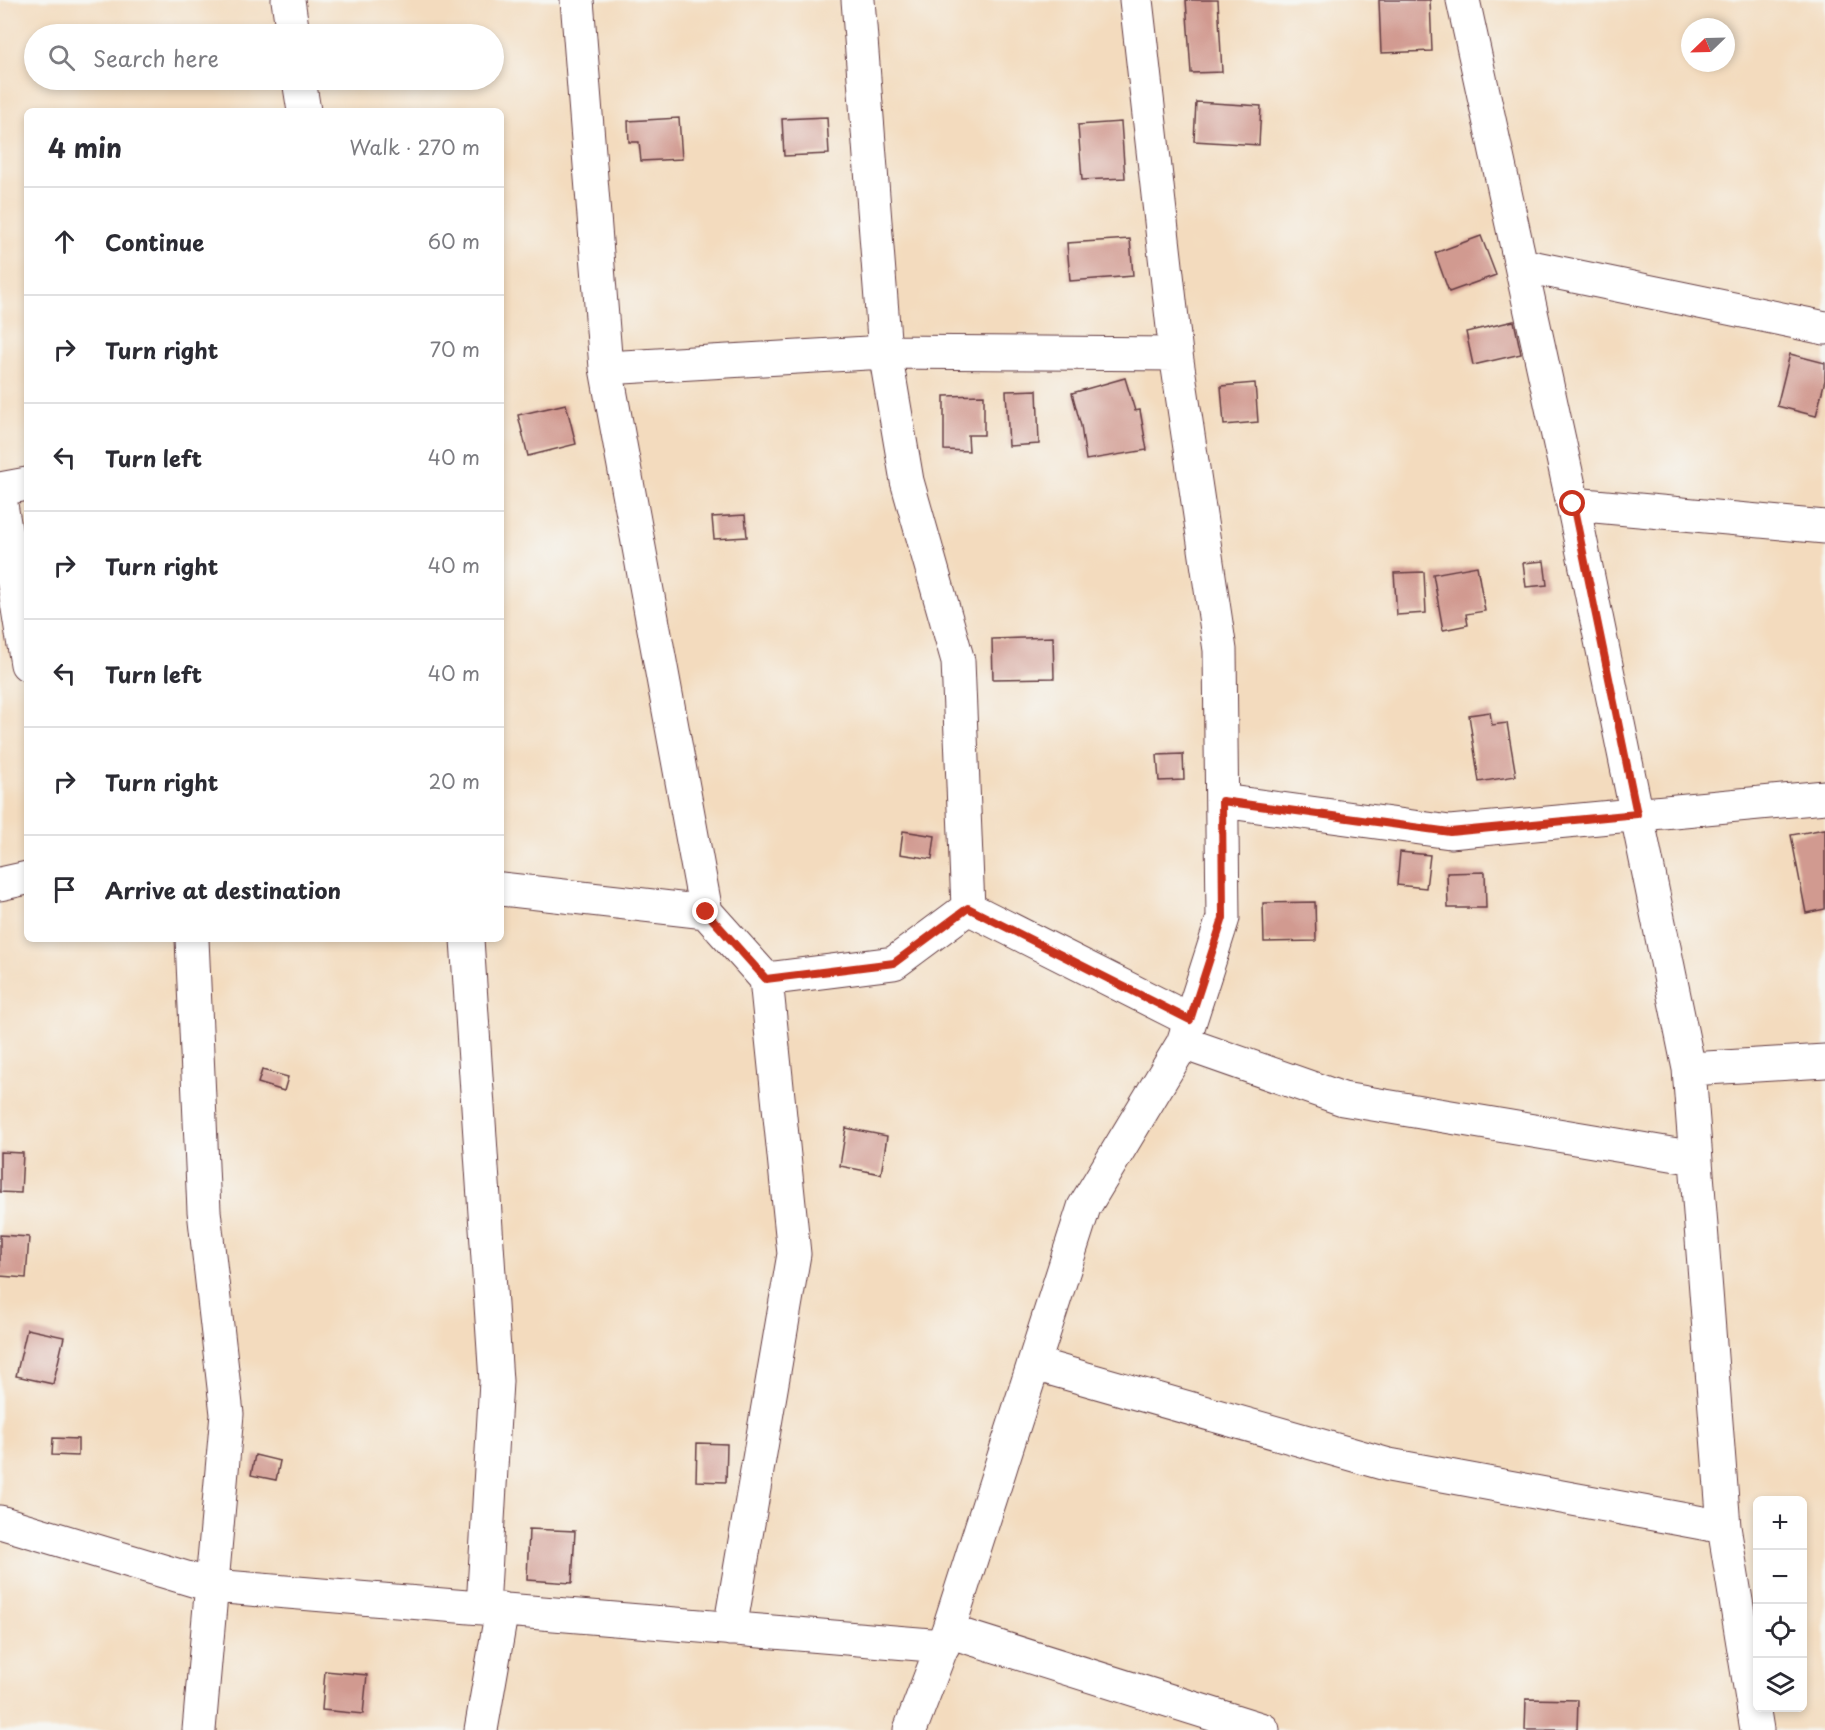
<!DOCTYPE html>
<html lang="en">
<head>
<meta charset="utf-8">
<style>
	:root { --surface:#fff; --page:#f7f7f7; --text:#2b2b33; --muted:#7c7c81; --line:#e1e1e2 }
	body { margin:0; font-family:"Playpen Sans",sans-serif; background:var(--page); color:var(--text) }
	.controls { position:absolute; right:18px; bottom:18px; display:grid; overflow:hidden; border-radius:9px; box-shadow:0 3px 9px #0003 }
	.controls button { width:54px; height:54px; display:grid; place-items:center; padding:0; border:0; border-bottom:2px solid var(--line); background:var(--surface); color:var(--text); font:30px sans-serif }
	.compass { position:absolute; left:1681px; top:18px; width:54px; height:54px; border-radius:50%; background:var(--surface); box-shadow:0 3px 9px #0003; rotate:247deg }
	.stop { position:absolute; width:18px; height:18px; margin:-14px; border:4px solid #c8321e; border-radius:50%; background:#fff }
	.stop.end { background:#c8321e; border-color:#fff; box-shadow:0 2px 6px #0008 }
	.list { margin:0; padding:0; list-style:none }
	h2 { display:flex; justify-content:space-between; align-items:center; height:78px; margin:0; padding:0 24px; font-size:26px }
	h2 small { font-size:20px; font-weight:400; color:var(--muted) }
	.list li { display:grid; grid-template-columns:39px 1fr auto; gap:18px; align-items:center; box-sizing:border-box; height:108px; padding:0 24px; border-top:2px solid var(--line) }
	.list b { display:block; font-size:22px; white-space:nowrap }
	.list em { font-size:20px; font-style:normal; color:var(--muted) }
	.icon { flex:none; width:33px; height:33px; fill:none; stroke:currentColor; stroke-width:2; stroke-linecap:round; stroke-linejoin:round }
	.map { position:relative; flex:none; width:1825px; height:1730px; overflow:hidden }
	.search { position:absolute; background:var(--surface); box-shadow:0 3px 9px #0003; left:24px; top:24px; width:480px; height:66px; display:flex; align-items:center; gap:15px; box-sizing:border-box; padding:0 21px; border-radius:33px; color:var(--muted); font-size:22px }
	.panel { position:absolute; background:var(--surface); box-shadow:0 3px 9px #0003; left:24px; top:108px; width:480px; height:834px; border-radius:9px }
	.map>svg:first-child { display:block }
	.building { fill:#d19a90 }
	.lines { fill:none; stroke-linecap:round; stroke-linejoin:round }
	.street-casing { stroke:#633b41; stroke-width:35 }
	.street { stroke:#fff; stroke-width:33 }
	.route { stroke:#c8321e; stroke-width:8 }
</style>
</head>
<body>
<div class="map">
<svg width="1825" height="1730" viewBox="0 0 1825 1730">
	<rect width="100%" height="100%" fill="#f6f6f2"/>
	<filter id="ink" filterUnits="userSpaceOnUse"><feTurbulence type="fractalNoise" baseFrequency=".0167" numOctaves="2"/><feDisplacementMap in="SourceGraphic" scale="12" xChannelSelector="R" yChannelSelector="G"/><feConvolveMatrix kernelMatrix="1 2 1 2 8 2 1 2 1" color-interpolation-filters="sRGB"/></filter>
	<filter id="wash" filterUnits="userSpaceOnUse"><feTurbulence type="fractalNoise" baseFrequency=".008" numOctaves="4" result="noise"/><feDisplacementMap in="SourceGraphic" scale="24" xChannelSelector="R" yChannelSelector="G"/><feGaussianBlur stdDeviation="1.35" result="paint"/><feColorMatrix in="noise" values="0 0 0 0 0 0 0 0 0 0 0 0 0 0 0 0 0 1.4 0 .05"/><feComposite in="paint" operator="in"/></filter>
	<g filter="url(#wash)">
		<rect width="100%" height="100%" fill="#f3dbbe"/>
		<g id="blocks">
			<!-- building -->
			<path class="building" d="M1186,0h32l4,72 -31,1z
				M1379,0h51l2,51 -51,2z
				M1196,102l65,4 -2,39 -65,-4z
				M827,117l2,37 -45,2 -2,-37z
				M679,118l3,41 -41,2 -2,-19h-10l-1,-21z
				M1121,122l4,56 -43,2 -4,-55z
				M1481,236l15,39 -47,17 -14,-39z
				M1130,239l3,37 -63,5 -3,-38z
				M1514,321l7,33 -48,11 -7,-33z
				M1790,354l35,9v17l-9,36 -39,-10z
				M1125,378l10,33 5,-1 7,40 -61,10 -5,-34 -9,-33z
				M1255,383l3,39 -34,3 -3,-39z
				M1037,390l2,54 -30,2 -3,-55z
				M984,395v40h-16l1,16 -25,-1v-54z
				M566,404l10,40 -48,12 -10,-41z
				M745,515l2,22 -33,2 -2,-22z
				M1544,561l3,24 -21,2 -3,-24z
				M1477,566l8,45 -19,3 2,11 -25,5 -10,-56z
				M1424,572l2,41 -29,2 -3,-42z
				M1053,637l1,41 -61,1 -1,-40z
				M1490,712l2,13 15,-2 9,53 -37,6 -10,-67z
				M1183,754l1,26 -25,1 -2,-26z
				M1825,829v80l-19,4 -15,-78z
				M903,831l32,5 -3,23 -32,-5z
				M1400,852l30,3 -4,33 -29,-3z
				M1485,872l1,36h-38l-1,-35z
				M1315,902l1,39 -52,1 -1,-39z
				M262,1070l26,7 -4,14 -26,-8z
				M846,1128l41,8 -6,38 -41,-8z
				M0,1152l23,1 -2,40 -21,-1z
				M0,1235l29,2 -3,41 -26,-2z
				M27,1329l37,8 -11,47 -37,-8z
				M53,1438l25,1v17l-26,-1z
				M697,1443l30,1 -1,38 -30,-1z
				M255,1455l25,6 -4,19 -25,-5z
				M529,1529l46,2 -3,52 -45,-3z
				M325,1671l42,4 -4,39 -41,-4z
				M1526,1699l52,1 -1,30h-52z"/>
		</g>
	</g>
	<g filter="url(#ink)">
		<use href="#blocks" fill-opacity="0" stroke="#633b41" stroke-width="1.5"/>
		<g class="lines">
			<defs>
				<path id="street" d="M288,0l5,34
					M577,0l29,368 100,544 60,67 28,275 -64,375
					M858,0l27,352 22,129 51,180 10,247 222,112
					M1463,0l110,504 116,565 35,458 33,203
					M299,80l5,31
					M1521,265l304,63
					M606,368l279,-16 291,2
					M0,489l27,-5
					M0,498l27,166
					M1573,504l252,23
					M1222,801l228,31 375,-35
					M0,884l27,-6
					M501,889l205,23
					M192,939l12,272 23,203 -28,316
					M467,939l29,442 -13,227
					M766,979l128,-16 74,-55
					M1183,1043l160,56 352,59
					M1689,1069l136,-8
					M1034,1364l355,101 335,62
					M0,1522l213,64 730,60
					M948,1631l315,99
					M481,1730l21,-121
					M910,1730l38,-99 136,-424 99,-164 40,-125 -3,-268 -44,-296 -40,-354"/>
			</defs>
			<!-- street casing -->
			<use href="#street" class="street-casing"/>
			<!-- street -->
			<use href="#street" class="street"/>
		</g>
	</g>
	<g class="lines" filter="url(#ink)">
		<!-- route -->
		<path class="route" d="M706,912l60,67 128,-16 74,-55 222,112 33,-102 -1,-117 228,31 187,-18 -64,-310"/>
	</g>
</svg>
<div class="controls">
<button>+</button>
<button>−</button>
<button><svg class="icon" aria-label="locate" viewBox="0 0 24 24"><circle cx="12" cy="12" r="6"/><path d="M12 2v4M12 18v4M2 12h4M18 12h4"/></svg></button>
<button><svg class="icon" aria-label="layers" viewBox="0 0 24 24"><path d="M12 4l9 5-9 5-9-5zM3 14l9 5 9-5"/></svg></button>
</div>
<svg class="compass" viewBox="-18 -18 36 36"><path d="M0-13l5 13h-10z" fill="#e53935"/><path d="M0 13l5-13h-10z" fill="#7c7c81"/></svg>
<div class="stop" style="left:1573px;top:504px"></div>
<div class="stop end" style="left:706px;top:912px"></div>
<div class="search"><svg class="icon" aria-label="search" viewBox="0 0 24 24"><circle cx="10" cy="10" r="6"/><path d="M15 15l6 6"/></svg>Search here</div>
<section class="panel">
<h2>4 min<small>Walk · 270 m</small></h2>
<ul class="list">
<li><svg class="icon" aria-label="ahead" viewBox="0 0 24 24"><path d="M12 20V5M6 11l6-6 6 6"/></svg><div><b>Continue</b></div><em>60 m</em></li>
<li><svg class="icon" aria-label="right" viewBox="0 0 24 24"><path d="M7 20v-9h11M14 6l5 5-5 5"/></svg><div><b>Turn right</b></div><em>70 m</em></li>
<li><svg class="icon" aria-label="left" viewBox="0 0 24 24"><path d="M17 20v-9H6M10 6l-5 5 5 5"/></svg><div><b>Turn left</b></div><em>40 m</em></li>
<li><svg class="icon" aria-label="right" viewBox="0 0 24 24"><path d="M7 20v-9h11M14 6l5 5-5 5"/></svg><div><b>Turn right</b></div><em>40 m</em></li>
<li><svg class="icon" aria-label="left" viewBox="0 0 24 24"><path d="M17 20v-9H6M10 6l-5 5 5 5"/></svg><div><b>Turn left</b></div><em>40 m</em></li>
<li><svg class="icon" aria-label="right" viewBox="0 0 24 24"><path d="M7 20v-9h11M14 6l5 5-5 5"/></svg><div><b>Turn right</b></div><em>20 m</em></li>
<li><svg class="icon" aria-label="arrive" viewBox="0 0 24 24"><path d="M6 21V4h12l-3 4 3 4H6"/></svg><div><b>Arrive at destination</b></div></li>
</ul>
</section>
</div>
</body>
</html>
